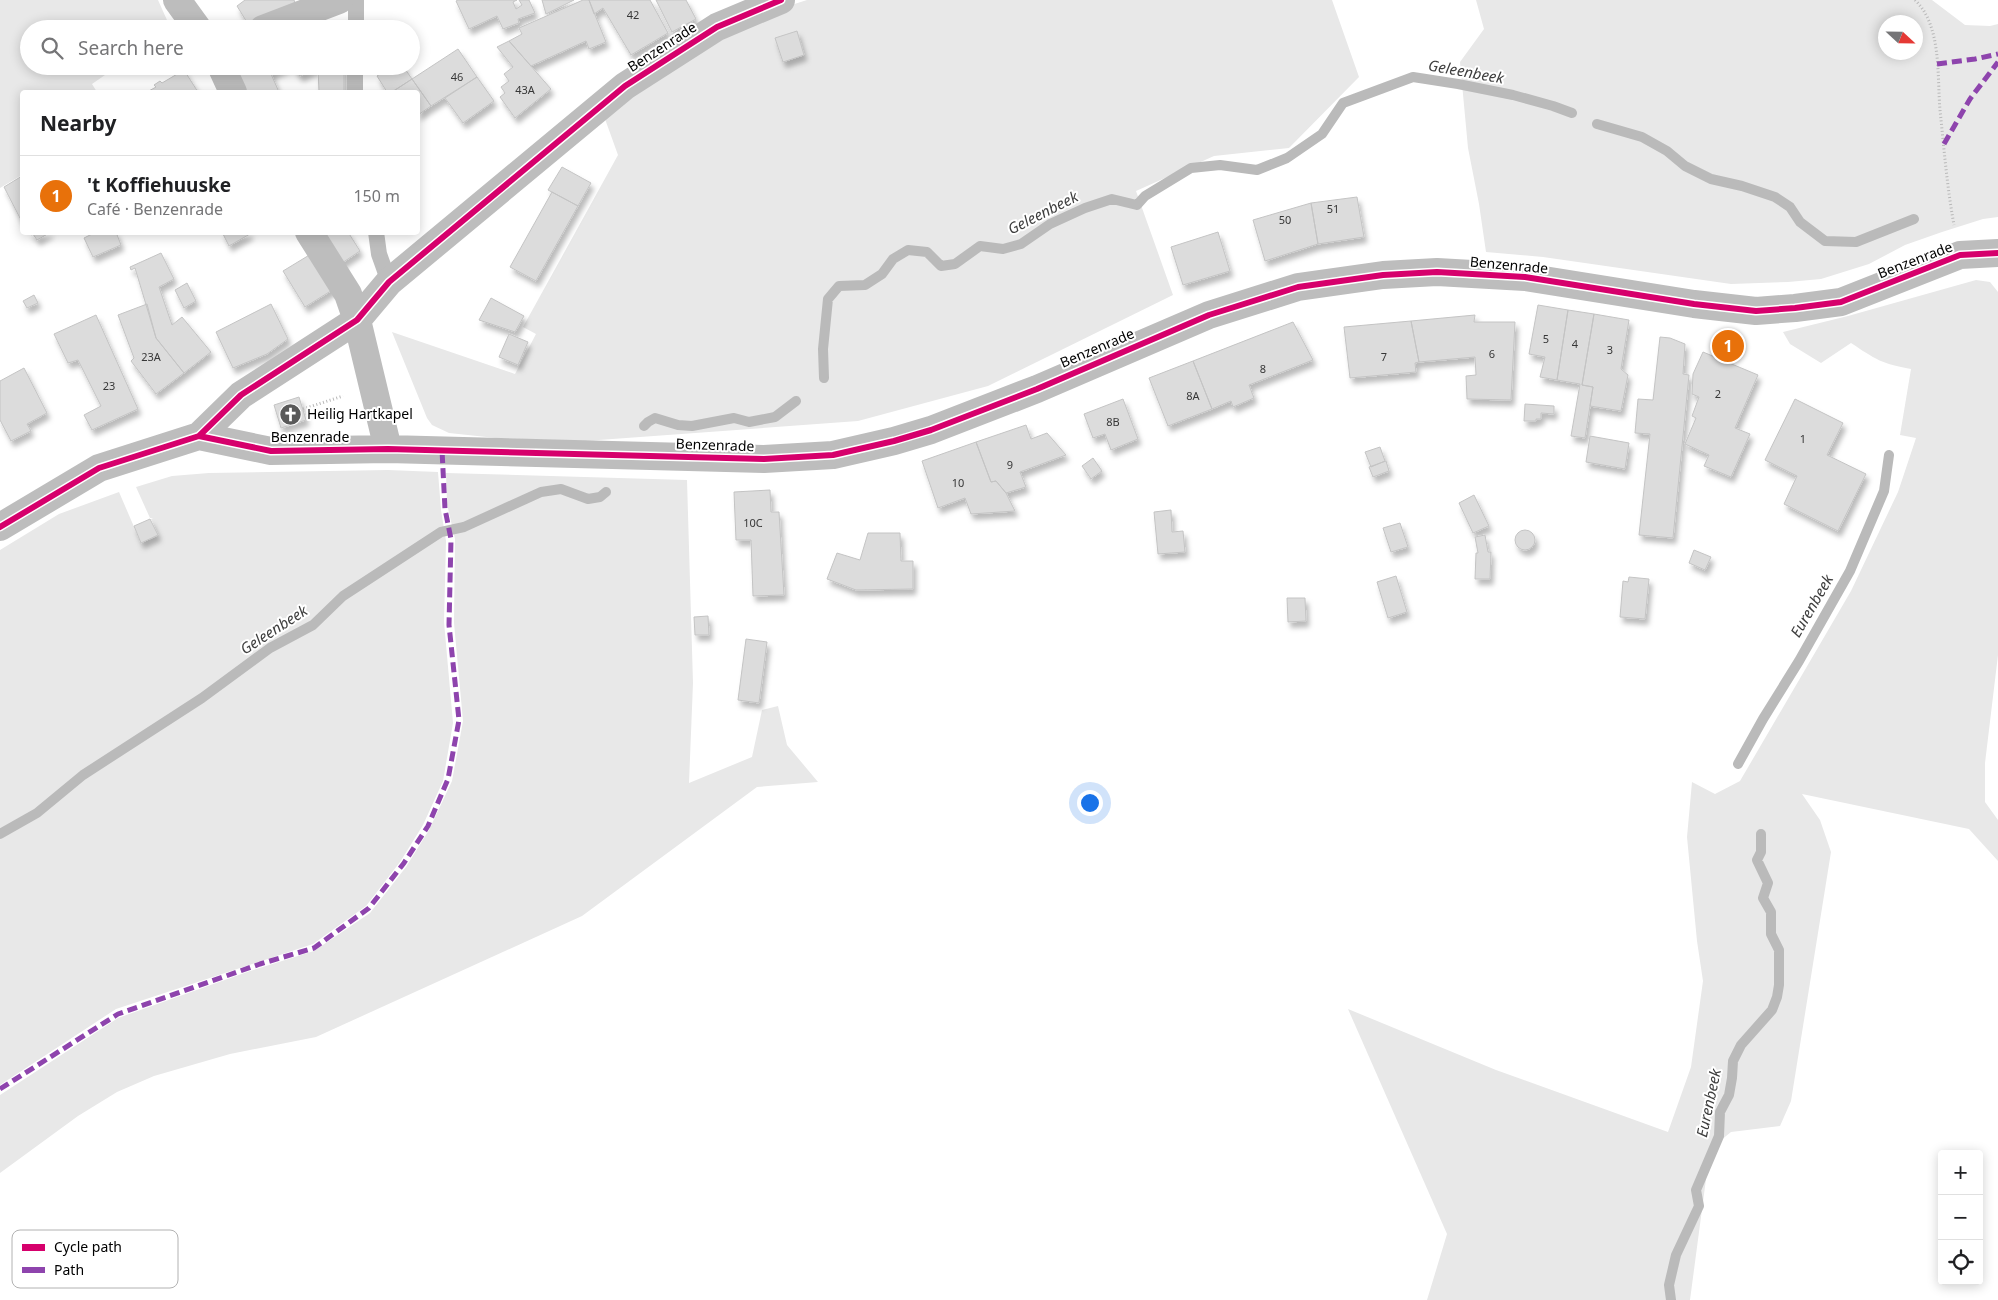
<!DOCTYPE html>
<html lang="en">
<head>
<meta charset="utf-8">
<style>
	:root { --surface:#fff; --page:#f2f2f2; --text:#202124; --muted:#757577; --line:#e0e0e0; --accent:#595959 }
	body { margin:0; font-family:"Noto Sans",sans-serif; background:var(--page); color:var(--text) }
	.controls { position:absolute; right:15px; bottom:15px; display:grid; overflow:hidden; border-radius:5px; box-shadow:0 2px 12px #0003 }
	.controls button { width:45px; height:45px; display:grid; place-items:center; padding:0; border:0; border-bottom:1px solid var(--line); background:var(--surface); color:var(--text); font:25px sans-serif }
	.compass { position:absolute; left:1878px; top:15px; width:45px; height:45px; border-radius:50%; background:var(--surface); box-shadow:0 2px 12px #0003; rotate:112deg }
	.you { position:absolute; left:1089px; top:802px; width:18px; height:18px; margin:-12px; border:4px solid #fff; border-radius:50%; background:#1a73e8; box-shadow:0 0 0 8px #1a73e833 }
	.badge { display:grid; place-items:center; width:32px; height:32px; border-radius:50%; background:var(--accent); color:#fff; font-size:16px; font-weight:700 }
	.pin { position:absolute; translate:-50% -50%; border:2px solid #fff; box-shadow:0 1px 5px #0006 }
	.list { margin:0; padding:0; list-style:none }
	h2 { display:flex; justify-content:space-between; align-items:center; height:65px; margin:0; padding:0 20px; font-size:21px }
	h2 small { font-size:16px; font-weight:400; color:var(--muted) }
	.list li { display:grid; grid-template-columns:32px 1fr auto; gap:15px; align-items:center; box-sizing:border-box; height:80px; padding:0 20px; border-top:1px solid var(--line) }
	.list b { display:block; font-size:19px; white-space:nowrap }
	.list p { margin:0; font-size:16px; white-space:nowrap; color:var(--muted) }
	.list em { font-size:16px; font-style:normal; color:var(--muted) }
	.icon { flex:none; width:28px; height:28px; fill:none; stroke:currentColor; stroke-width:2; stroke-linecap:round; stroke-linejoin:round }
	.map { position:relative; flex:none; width:1998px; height:1300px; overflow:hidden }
	.search { position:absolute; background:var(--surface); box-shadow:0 2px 12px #0003; left:20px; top:20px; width:400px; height:55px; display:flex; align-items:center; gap:12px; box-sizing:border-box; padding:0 18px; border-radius:28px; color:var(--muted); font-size:19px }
	.panel { position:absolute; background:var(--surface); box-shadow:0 2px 12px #0003; left:20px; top:90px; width:400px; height:145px; border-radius:5px }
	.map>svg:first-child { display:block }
	.green { fill:#e8e8e8; fill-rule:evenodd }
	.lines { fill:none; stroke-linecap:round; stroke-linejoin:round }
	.stream { stroke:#bababa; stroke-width:10 }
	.building { fill:#dcdcdc; stroke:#c4c4c4; filter:url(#shadow) }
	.path { stroke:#b8b8b8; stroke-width:3; stroke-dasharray:1 2.5; stroke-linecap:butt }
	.service { stroke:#bdbdbd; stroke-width:16 }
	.minor { stroke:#bdbdbd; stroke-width:28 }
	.quiet { stroke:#8e44ad; stroke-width:5; stroke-dasharray:10 5; stroke-linecap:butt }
	.cycleway-casing { stroke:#fff; stroke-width:9 }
	.cycleway { stroke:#d6006c; stroke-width:6 }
	.labels { text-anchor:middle; stroke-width:4; stroke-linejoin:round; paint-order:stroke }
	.number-label { font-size:11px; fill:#373737 }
	.street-label { font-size:14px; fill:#000; stroke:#fff }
	.poi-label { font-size:14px; fill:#000; stroke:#fff; text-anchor:start }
	.water-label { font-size:15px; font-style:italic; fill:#3e3e3e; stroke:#fff }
	.key { fill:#fff; stroke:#b2b2b2; stroke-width:1 }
	.key-label { font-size:14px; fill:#000 }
</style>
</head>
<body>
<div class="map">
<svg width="1998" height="1300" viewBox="0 0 1998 1300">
	<defs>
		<filter id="shadow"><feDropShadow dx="3" dy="5.5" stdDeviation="2.5" flood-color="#0004"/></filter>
	</defs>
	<rect width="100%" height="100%" fill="#fff"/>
	<!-- green -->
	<path class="green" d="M0,0h158l13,29h-142v37h89l-26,18 5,8h-75v83l-22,13z
		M807,0h525l27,77 -70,71 -75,8 -78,35 37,104 -185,91 -130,35 -273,20 -89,-3 -47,-5 -17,-8 -5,-7 -35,-86 123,42 21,-40 -13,-7 95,-172 -13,-36 47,-37 70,-42 60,-32z
		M1476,0h456l33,25 25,1 8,-2v193l-15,2 -41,13 -37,13 -36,19 -48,15 -33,3 -57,2 -188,-27 -57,-5 -7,-48 -11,-56 -8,-86 24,-33zM1886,22h30v30h-30z
		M1976,280l14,2 8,10v363l-13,108v39l13,18v41l-29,-32 -167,-35 18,26 11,32 -40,249 -11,25 -49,6 -21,17 -20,151h-263l20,-66 -99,-225 148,61 172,62 23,-65 12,-86 -6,-40 -10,-104 5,-55 23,12 25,-13 111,-190 47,-99 18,-54 -16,-3 11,-66c-29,-5 -36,-10 -60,-26l-30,20 -31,-19 -7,-12 65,-16z
		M388,470l50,2 3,38 5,31 -2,81 9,101 -10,58 -20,44 -23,37 -34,44 -53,38 -197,65 -116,76v-535l59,-36 60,-22 22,51 17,-8 -7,-16 2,-1h-3l-14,-31 36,-11 37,-3z
		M446,473l241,7 6,203 -4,100 63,-26 10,-47 16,-4 9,39 31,37 -61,5 -175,129 -266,121 -86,17 -76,22 -37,16 -39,24 -78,57v-78l118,-77 132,-47 64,-20 56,-38 36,-46 23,-37 23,-49 11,-60 -9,-98 1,-84 -8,-35z"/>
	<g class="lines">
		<!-- stream -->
		<path class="stream" d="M1597,124l45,13 25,14 18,15 26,13 31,7 33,11 15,10 10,15 25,19 31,1 58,-23
			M824,378l-1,-29 5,-50 11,-13 26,-1 17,-11 11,-15 15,-9 19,2 14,14 14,-2 25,-18 23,3 18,-5 29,-20 35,-16 27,-9 25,6 8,-9 46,-28 29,-3 37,5 30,-12 35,-24 21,-31 70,-26 45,7 55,11 40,11 19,7
			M644,426l4,-4 7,-4 23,7 14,1 42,-8 15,4 26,-5 21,-16
			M1738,764l25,-45 36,-58 51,-90 34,-80 5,-36
			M0,834l37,-21 46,-38 119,-77 68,-50 43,-23 30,-29 98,-64 23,-5 77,-35 20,-3 27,10 12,-2 6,-5
			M1671,1300l-2,-15 7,-30 23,-49 -3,-16 23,-54 1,-24 9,-17 3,-17 1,-17 8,-16 31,-35 5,-13 2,-12v-35l-8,-16v-22l-8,-14 5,-15 -11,-23 4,-8v-18"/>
	</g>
	<!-- building -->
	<path class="building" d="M245,0h49l1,3 -47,21 -11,-18z
		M458,0h59l-4,2 3,7 6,-4 -3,-5h10l6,13 -17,6 1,4 -16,6 -6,-13 -28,13 -13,-28z
		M542,0h32l-28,14z
		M583,0h6l17,42 -17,7 -3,-8 -55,25 -22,-25 13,-7 -3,-6z
		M589,0h61l18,33 -37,22 -28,-47 -9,6z
		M656,0h30l10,19 -24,13z
		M797,31l7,24 -21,7 -8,-24z
		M509,41l42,48 -36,29 -15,-21 5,-4 -4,-6 8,-6 -5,-7 9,-7 -16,-20z
		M458,49l19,28 -46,29 -19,-27z
		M226,66h63l-18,8 8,18h-41z
		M292,66h52v26h-25l-1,-24 -18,8z
		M391,66h12l9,13 -20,13h-5l-10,-16z
		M184,70l14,22h-51l9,-5 -2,-2 6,-4 2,2z
		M477,77l17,24 -31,22 -18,-25z
		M412,79l19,27 -13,9v-23h-26z
		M562,167l29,16 -13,23 -30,-16z
		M22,176v46l-18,-35z
		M552,192l26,14 -42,75 -26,-14z
		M1357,197l7,40 -46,7 -7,-41z
		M1311,203l7,41 -53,17 -12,-41z
		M30,232h21l-14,8 -4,-6 -2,1z
		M96,232h20l5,13 -28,12 -9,-19z
		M222,232h28v2l-21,12z
		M318,232h30l12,19 -21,14z
		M1218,232l12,39 -47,14 -12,-38z
		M161,253l13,26 -15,8 13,38 10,-8 29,35 -27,21 -28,-35 -21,-70 -4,2 -1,-3z
		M311,254l23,35 -29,18 -22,-36z
		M187,283l9,18 -12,7 -9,-18z
		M34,295l4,8 -11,5 -4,-7z
		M491,298l33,18 -9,16 -36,-12z
		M147,304l9,34 28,35 -28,21 -25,-33 3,-3 -16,-43z
		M271,304l17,35 -21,15 -34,14 -17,-36z
		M1538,305l30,5 -11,70 -17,-3 5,-20 -16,-3z
		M1568,310l26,4 -12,71 11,2 -8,51 -14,-2 9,-52 -23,-4z
		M1594,314l35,6 -8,49 7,6 -7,36 -31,-5 3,-19 -11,-2z
		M96,315l42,94 -46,21 -8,-15 17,-9 -23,-46 -10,3 -14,-29z
		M1475,315l-1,7h41l-4,78 -44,-1 -1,-23 10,-1 -1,-18 -56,5 -8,-41z
		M1411,321l8,41 -4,1 1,9 -66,6 -6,-51z
		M1293,322l20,38 -64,25 5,13 -21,9 -2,-6 -19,8 -19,-48z
		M509,334l19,8 -10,23 -19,-8z
		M1660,337l10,1 15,6 -2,30 6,1 -16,163 -34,-3 11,-101 -15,-1 3,-34 15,1z
		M1703,352l55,23 -23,53 15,6 -19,43 -27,-11 5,-11 -24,-11 11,-26 -4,-2 7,-19 -7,-3 1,-20z
		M1193,361l19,48 -44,17 -19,-48z
		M24,368l23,45 -20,11 4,7 -20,10 -11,-21v-39z
		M299,397l7,23 -25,8 -7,-23z
		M1123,399l15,40 -27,11 -6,-16 -12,4 -9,-24z
		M1795,399l48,24 -16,32 39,19 -28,57 -54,-27 13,-28 -32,-16z
		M1525,404l29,2v8l-13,-1v6h-5v2h-12z
		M1026,425l5,14 16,-6 19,22 -46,17 6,15 -20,6 -10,-12 -5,1 -15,-40z
		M1590,436l39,7 -4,26 -39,-7z
		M976,442l15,40 5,-1 10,12 9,18 -44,3 -6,-16 -27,10 -16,-47z
		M1380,447l5,14 -14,6 -6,-15z
		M1093,458l9,13 -11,8 -9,-13z
		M1386,461l3,10 -16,6 -4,-10z
		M770,490l1,22h8l5,83 -31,1 -2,-56h-15l-2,-48z
		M1474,495l15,31 -16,7 -14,-30z
		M1171,510l1,22 11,-1 2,21 -27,2 -4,-42z
		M150,519l8,16 -17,8 -7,-17z
		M1400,523l8,24 -17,5 -8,-24z
		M1515 540a10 10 0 1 1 20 0a10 10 0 1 1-20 0Z
		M868,533h32l1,28h12v28l-57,1 -29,-11 10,-26 23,7z
		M1485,535l3,17h3l-1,27h-15l1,-26h2l-3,-16z
		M1694,550l17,7 -6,13 -16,-7z
		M1396,576l11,36 -19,6 -11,-36z
		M1629,577l20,2 -4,40 -25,-2 3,-36 5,1z
		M1287,598h18l1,23 -18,1z
		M708,616l1,19h-14l-1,-18z
		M746,639l21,3 -8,61 -21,-3z"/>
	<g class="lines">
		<!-- path -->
		<path class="path" d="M1915,0c27,26 22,76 25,110 4,38 7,77 14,115
			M303,409l40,-13"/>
		<!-- service -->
		<path class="service" d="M356,29v-29
			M355,92v-26
			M376,232l3,22 10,28"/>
		<!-- minor -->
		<path class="minor" d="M177,0l21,29
			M263,29l76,-29
			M221,66l12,26
			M309,232l39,62 9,26 31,129
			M199,436l72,15 117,-2 376,10 69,-4 61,-14 37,-11 106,-41 172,-74 89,-28 85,-12 54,-3 88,5 169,27 62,7 39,-3 46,-6 119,-47 38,-2
			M0,527l99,-59 100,-32 42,-41 116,-75 32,-38 236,-196 92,-59 64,-27"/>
		<!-- quiet -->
		<path class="quiet" d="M1937,64l38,-5 23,-5
			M1944,144l26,-45 28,-37
			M0,1089l118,-75 142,-50 54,-16 55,-40 35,-45 24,-37 20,-47 11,-59 -10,-95 2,-86 -6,-30 -3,-59"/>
		<defs>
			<path id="cycleway" d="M199,436l72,15 117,-2 376,10 69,-4 61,-14 37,-11 106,-41 172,-74 89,-28 85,-12 54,-3 88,5 169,27 62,7 39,-3 46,-6 119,-47 38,-2
				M0,527l99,-59 100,-32 42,-41 116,-75 32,-38 236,-196 92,-59 64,-27"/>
		</defs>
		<!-- cycleway casing -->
		<use href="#cycleway" class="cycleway-casing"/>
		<!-- cycleway -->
		<use href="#cycleway" class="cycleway"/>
	</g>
	<!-- icons -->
	<defs>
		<symbol id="church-disc" viewBox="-11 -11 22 22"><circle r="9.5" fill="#595959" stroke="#fff"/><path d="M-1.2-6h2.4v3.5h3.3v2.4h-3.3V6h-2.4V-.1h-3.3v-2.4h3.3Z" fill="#fff"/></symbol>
	</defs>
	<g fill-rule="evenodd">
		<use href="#church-disc" x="278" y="402" width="25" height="25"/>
	</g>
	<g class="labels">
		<!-- number labels -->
		<g class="number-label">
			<text x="633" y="19">42</text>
			<text x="457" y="81">46</text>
			<text x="525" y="94">43A</text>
			<text x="1333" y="213">51</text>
			<text x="1285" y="224">50</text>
			<text x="1546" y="343">5</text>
			<text x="1575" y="348">4</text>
			<text x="1610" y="354">3</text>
			<text x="1492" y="358">6</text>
			<text x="151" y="361">23A</text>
			<text x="1384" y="361">7</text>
			<text x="1263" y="373">8</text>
			<text x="109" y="390">23</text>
			<text x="1718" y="398">2</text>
			<text x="1193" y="400">8A</text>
			<text x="1113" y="426">8B</text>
			<text x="1803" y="443">1</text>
			<text x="1010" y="469">9</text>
			<text x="958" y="487">10</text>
			<text x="753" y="527">10C</text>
		</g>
		<!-- street labels -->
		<g class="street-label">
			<text transform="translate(662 47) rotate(-33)" y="5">Benzenrade</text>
			<text transform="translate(1915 260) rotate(-21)" y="5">Benzenrade</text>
			<text transform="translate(1509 265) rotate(5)" y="5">Benzenrade</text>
			<text transform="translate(1097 348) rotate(-23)" y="5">Benzenrade</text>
			<text x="310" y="442">Benzenrade</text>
			<text transform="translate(715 445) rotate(2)" y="5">Benzenrade</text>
		</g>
		<!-- poi labels -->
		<g class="poi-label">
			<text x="307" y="419">Heilig Hartkapel</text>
		</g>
		<!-- water labels -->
		<g class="water-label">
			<text transform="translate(1466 72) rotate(10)" y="5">Geleenbeek</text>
			<text transform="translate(1043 213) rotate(-27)" y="5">Geleenbeek</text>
			<text transform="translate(1812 606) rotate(-60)" y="5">Eurenbeek</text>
			<text transform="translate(274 630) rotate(-33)" y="5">Geleenbeek</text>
			<text transform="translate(1709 1103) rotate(-78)" y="5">Eurenbeek</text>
		</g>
	</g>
	<!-- legend -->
	<rect x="12" y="1230" width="166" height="58" rx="8" class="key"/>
	<rect x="22" y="1244" width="23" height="7" fill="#d6006c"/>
	<rect x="22" y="1267" width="23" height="6" fill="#8e44ad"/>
	<g class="key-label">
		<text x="54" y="1252">Cycle path</text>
		<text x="54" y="1275">Path</text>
	</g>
</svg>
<div class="controls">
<button>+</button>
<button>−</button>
<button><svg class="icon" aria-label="locate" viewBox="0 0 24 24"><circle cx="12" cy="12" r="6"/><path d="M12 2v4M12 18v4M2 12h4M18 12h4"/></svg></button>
</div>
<svg class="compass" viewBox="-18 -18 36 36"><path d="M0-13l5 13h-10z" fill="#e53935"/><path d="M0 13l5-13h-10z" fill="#757577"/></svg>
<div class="you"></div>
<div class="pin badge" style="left:1728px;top:346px;background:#e8710a">1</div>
<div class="search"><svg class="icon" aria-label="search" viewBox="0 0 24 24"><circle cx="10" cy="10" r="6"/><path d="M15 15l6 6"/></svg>Search here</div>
<section class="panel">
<h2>Nearby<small></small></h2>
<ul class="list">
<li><span class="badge" style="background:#e8710a">1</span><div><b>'t Koffiehuuske</b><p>Café · Benzenrade</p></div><em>150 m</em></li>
</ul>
</section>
</div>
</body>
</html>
